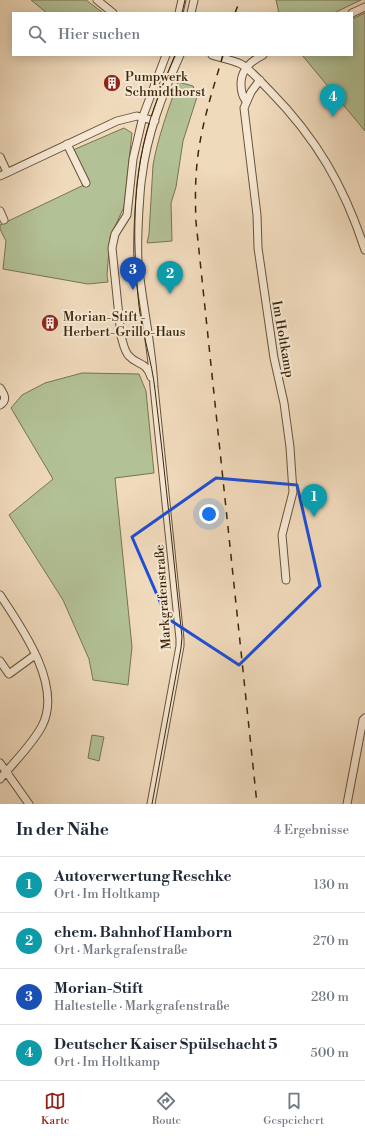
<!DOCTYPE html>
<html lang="de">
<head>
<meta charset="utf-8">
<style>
	:root { --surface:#fff; --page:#f6f6f7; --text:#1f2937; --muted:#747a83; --line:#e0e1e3; --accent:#8f2418 }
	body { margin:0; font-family:"Libre Bodoni",serif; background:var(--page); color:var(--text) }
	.you { position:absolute; left:209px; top:514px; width:14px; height:14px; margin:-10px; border:3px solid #fff; border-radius:50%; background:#1a73e8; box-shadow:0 0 0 6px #1a73e833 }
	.badge { display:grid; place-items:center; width:26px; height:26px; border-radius:50%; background:var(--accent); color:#fff; font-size:13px; font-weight:700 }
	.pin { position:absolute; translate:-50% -33px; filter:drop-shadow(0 1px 2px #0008) }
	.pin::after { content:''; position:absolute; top:21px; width:14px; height:12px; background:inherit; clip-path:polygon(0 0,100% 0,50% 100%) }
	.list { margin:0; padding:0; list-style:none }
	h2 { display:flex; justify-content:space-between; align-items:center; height:52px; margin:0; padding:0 16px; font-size:17px }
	h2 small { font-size:13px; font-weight:400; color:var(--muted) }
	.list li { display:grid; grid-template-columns:26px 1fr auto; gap:12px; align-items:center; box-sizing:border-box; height:56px; padding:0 16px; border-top:1px solid var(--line) }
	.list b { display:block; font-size:15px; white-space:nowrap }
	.list p { margin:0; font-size:13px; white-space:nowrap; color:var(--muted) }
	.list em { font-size:13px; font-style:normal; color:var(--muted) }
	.icon { flex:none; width:22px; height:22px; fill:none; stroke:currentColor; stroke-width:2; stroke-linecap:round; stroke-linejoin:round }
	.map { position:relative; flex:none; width:365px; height:804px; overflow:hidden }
	.search { position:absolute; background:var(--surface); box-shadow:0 2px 10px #0003; left:12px; right:12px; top:12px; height:44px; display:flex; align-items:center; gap:10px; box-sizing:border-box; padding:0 14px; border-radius:0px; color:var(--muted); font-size:15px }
	.sheet { height:276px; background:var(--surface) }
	nav { display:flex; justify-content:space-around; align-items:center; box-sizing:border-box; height:56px; border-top:1px solid var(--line); background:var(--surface); font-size:11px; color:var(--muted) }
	nav a { display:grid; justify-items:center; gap:2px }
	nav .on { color:var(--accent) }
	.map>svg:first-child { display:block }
	.green { fill:#b3c196; stroke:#777451 }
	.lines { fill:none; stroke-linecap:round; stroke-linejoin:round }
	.minor-casing { stroke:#685338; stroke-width:9 }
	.minor { stroke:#f5e7d3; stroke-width:7 }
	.tram { stroke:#3b260c; stroke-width:1 }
	.rail { stroke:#3b260c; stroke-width:1.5; stroke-dasharray:7 7; stroke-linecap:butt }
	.marked { fill:none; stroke:#1d4ed8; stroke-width:3; stroke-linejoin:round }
	.labels { text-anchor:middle; stroke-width:4; stroke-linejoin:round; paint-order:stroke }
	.poi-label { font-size:13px; fill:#3b260c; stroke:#f5e7d3; text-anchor:start }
	.street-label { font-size:13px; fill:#3b260c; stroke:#f5e7d3 }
</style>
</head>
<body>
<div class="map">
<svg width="365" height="804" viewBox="0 0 365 804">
	<rect width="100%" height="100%" fill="#f0dabc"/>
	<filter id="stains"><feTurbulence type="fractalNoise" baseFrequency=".005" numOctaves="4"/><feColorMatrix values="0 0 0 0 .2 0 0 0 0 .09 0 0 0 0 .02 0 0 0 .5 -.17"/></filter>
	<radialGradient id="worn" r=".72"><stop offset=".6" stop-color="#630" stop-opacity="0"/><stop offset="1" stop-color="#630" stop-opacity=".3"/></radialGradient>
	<!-- green -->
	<path class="green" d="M31,0h55l17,13h-56z
		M276,0h85l-27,13h-55z
		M365,13v118l-63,-76h50v-36z
		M178,82l15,4 4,11 -14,44 -7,46 -5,16 1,38 -25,2 2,-9 4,-69c5,-28 15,-55 25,-83z
		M124,128l8,5 -8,74 -14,30 -3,38 1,7 -20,2 -85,-15 3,-28 -6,-12v-4l88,-42 -15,-33z
		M82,373l57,1 7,17 8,82 -39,5 17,169 -4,38 -35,-5 -4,-21 -26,-59 -54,-85 44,-36 -42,-71 11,-13 23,-12z
		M92,735l12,2 -5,24 -11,-3z"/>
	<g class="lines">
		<defs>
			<path id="minor" d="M97,0l16,13
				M179,13l3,-13
				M191,13l3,-13
				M352,13l13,-6
				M212,55c9,3 20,5 29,9 11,7 20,18 29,27 47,48 74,95 95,159
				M260,80l-9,12 -7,16 13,107 1,33 16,110 10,45 6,44 3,45 -11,43 4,45
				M246,101c-4,-5 -5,-10 -5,-17 0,-15 10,-23 22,-29
				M67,144l19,39
				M0,157l7,15
				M0,176l117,-55 20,-5 18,5
				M0,211l4,9
				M151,377c-5,-16 -13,-11 -22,-21 -5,-5 -6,-14 -8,-20l-9,-88 3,-14 12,-19 6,-56 10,-43 23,-61
				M0,388c4,6 8,12 0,17
				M0,595c22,33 63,91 42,131 -10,19 -29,37 -42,53
				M0,661l9,13 26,-19
				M0,763l29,41
				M151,804l29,-158v-7l-26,-252c-2,-42 -12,-84 -16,-126 -1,-17 0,-34 1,-52 1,-11 1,-22 3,-33 5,-42 21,-83 38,-121
				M347,804l16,-84 2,-2"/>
		</defs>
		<!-- minor casing -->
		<use href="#minor" class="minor-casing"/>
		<!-- minor -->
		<use href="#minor" class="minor"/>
		<!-- tram -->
		<path class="tram" d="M182,13l3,-13
			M152,804l29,-156 1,-11c-9,-83 -17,-165 -27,-247 -3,-29 -13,-56 -16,-84 -6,-56 -7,-113 6,-168 7,-29 19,-56 30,-83"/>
		<!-- rail -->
		<path class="rail" d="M235,13l5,-13
			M223,55c-9,31 -19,61 -24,93 -4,25 -4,50 -3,74l61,582"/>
	</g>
	<!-- marked area -->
	<path class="marked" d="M216,478l81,7 23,101 -81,79 -72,-47 -35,-81z"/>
	<!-- icons -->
	<defs>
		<symbol id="building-disc" viewBox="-11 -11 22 22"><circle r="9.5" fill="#8f2418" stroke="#f5e7d3"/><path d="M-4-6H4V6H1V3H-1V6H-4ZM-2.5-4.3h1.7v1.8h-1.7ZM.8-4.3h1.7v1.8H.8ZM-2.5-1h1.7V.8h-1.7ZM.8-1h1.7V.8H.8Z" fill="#fff"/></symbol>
	</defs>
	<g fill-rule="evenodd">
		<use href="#building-disc" x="102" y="73" width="20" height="20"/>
		<use href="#building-disc" x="40" y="313" width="20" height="20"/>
	</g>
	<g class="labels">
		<!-- poi labels -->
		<g class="poi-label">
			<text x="125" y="81">Pumpwerk<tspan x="125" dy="15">Schmidthorst</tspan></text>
			<text x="63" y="321">Morian-Stift -<tspan x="63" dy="15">Herbert-Grillo-Haus</tspan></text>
		</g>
		<!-- street labels -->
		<g class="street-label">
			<text transform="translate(284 339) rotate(80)" y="5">Im Holtkamp</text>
			<text transform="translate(162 597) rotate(-94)" y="5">Markgrafenstraße</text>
		</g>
	</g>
	<rect width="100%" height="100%" filter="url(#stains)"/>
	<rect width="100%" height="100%" fill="url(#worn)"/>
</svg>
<div class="you"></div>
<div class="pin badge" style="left:314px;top:517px;background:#0f9aa8">1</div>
<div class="pin badge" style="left:170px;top:294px;background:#0f9aa8">2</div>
<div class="pin badge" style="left:133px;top:290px;background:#1a4fb4">3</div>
<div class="pin badge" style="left:333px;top:117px;background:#0f9aa8">4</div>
<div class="search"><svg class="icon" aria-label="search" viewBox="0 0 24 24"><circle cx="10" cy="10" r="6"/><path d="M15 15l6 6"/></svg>Hier suchen</div>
</div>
<section class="sheet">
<h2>In der Nähe<small>4 Ergebnisse</small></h2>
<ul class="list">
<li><span class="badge" style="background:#0f9aa8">1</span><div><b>Autoverwertung Reschke</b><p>Ort · Im Holtkamp</p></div><em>130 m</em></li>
<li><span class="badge" style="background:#0f9aa8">2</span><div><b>ehem. Bahnhof Hamborn</b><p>Ort · Markgrafenstraße</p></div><em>270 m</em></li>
<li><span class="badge" style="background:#1a4fb4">3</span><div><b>Morian-Stift</b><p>Haltestelle · Markgrafenstraße</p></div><em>280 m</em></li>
<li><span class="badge" style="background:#0f9aa8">4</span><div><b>Deutscher Kaiser Spülschacht 5</b><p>Ort · Im Holtkamp</p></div><em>500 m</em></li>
</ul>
</section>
<nav>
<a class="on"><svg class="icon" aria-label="map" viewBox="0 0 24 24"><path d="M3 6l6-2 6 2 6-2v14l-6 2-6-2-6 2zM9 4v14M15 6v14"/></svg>Karte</a>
<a><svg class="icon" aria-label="directions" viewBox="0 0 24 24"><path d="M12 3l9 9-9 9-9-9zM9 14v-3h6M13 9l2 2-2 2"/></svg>Route</a>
<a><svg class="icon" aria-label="saved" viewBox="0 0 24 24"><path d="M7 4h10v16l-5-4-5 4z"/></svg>Gespeichert</a>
</nav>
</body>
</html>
